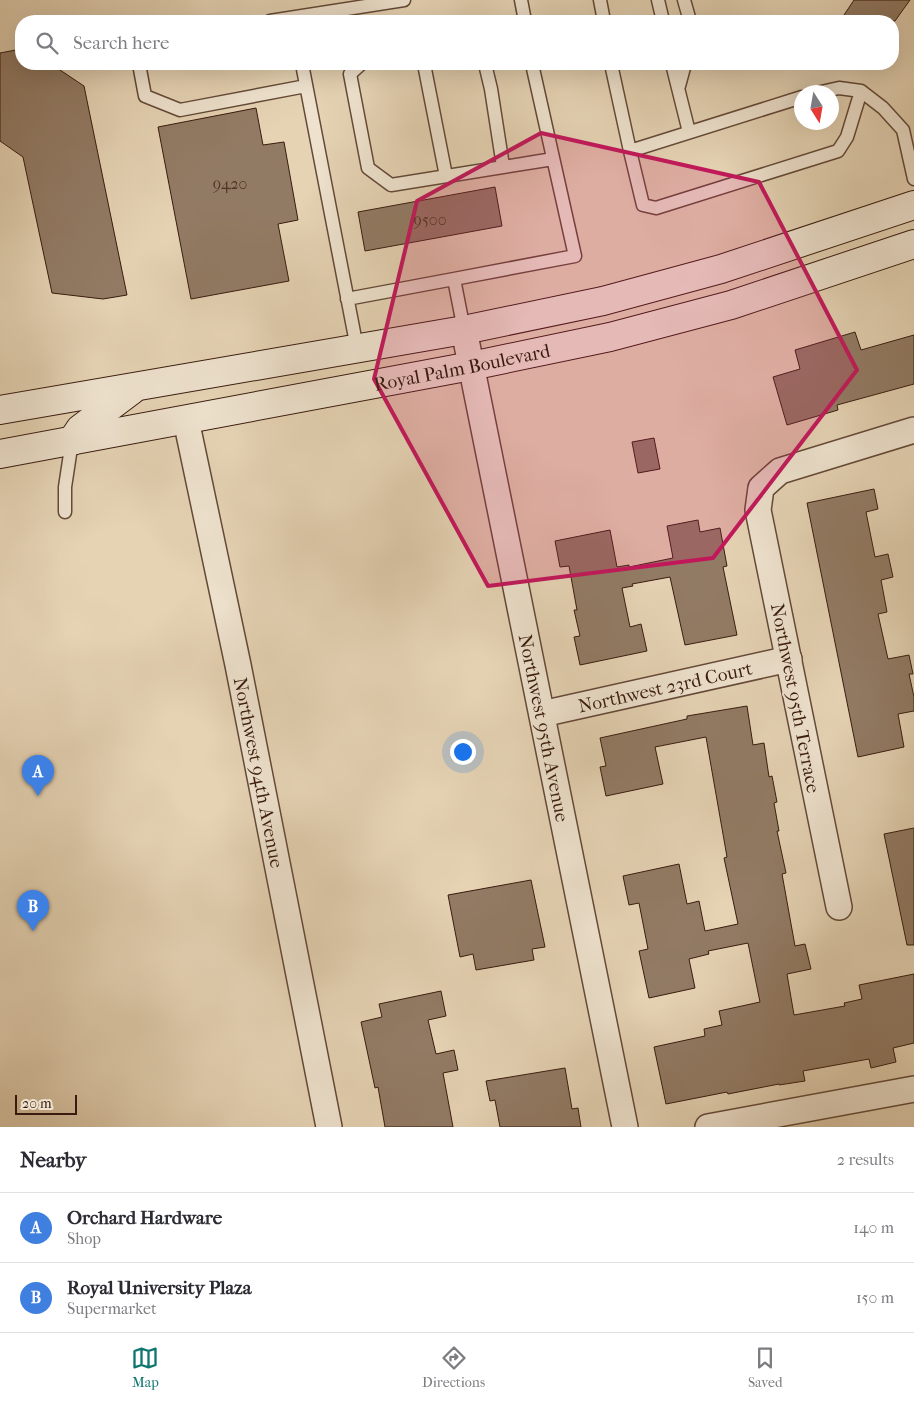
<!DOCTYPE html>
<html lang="en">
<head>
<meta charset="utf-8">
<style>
	:root { --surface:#fff; --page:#f7f7f7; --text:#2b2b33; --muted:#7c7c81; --line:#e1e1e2; --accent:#0f766e }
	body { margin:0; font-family:"IM FELL French Canon",serif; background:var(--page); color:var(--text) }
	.compass { position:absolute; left:794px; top:85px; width:45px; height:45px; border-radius:50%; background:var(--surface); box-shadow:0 5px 20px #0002; rotate:169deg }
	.scale { position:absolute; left:15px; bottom:12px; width:62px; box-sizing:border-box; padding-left:5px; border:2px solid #391b0f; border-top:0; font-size:14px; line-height:18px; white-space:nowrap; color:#391b0f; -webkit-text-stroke:4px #eee2ce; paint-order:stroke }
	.you { position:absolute; left:462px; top:751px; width:18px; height:18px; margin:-12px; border:4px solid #fff; border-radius:50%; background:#1a73e8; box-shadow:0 0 0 8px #1a73e833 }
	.badge { display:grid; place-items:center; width:32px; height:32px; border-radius:50%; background:var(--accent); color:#fff; font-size:16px; font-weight:700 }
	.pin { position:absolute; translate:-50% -41px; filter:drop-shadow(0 1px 2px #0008) }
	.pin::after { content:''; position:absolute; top:26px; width:18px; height:15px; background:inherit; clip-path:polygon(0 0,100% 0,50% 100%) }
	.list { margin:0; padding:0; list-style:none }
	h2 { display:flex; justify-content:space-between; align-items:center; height:65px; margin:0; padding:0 20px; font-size:21px }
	h2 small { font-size:16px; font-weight:400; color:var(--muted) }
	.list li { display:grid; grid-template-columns:32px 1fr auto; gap:15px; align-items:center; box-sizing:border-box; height:70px; padding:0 20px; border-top:1px solid var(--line) }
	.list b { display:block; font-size:19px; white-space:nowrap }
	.list p { margin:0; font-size:16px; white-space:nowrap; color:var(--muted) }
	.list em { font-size:16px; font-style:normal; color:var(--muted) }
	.icon { flex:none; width:28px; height:28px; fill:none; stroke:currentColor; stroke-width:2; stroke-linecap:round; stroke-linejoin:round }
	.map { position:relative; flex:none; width:914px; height:1127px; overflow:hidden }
	.search { position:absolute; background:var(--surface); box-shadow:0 5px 20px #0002; left:15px; right:15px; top:15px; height:55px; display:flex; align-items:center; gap:12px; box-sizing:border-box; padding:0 18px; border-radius:20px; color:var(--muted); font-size:19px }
	.sheet { height:205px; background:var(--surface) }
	nav { display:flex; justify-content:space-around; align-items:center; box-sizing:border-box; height:70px; border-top:1px solid var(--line); background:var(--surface); font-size:14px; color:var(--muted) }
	nav a { display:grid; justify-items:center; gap:2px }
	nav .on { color:var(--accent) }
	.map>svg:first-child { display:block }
	.building { fill:#927b65; stroke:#391b0f }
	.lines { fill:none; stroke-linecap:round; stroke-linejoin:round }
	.lane-casing { stroke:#644938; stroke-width:15 }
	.street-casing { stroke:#644938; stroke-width:28 }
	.secondary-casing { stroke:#391b0f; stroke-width:30 }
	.lane { stroke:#eee2ce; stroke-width:12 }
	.street { stroke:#eee2ce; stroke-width:25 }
	.secondary { stroke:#eee2ce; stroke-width:28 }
	.marked { fill:#c2185b; fill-opacity:0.2; stroke:#c2185b; stroke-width:4; stroke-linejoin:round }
	.labels { text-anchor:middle; stroke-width:4; stroke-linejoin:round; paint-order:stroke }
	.number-label { font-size:16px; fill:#4f3324 }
	.street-label { font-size:19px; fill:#391b0f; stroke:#eee2ce }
</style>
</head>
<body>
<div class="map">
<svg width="914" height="1127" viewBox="0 0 914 1127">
	<rect width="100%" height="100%" fill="#e5d3b4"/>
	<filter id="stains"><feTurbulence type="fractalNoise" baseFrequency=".004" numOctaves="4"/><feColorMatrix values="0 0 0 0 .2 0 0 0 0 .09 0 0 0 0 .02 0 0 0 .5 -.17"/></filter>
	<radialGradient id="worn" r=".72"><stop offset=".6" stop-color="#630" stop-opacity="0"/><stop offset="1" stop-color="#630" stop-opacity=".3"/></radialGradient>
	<!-- building -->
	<path class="building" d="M854,0h56l-15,21h-55z
		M21,49v15h30l33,22 43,209 -24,4 -51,-6 -29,-136 -23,-16v-88z
		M256,108l7,37 21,-3 14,78 -20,4 11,57 -98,18 -33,-172z
		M495,187l7,39 -137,25 -7,-39z
		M855,332l6,18 53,-15v49l-77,21 1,5 -51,15 -14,-48 27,-8 -5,-19z
		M654,438l6,31 -22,4 -6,-31z
		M874,489l4,20 -12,3 9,45 13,-3 5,23 -12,3 6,32 -9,2 10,45 21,-4 4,19h-4l5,23v14l-16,3 6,33 -46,10 -51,-254z
		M698,520l2,12 20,-4 7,38 -4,1 14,68 -52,10 -15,-68 -38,7 1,2 -11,2 8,39 11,-3 6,27 -67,14 -6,-28 6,-1 -6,-26h3l-8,-44 -9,1 -5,-26 55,-11 7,37 12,-2v2l44,-9 -6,-32z
		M747,706l6,39 11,-2 5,34 3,-1 5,26 -3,1 5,28h-2l9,42 -4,1 13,72 10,-2 6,25 -24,5 7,41 51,-9 -1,-3 18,-4 -3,-14 55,-11v69l-21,5 3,14 -25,6 -2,-9 -66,12 2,10 -26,4v-1l-51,10 -1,-2 -61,12 -12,-57 51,-11 -1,-7 18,-4 -3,-14 41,-9 -12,-59 -40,8 1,3 -20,5 6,29 -46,10 -10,-47 9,-2 -9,-46 -10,2 -6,-29 56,-12 8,40 12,-3 6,30 33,-7 -14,-66 3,-1 -21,-120 -51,10 8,37 -57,12 -6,-29 6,-1 -6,-28 87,-19v-3z
		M914,828v117h-7l-23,-111z
		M531,880l14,67 -13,2 2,11 -58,10 -3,-16 -13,3 -12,-62z
		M441,991l5,25 -18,4 8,34 18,-4 4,20 -15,3 10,54h-68l-7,-40 -3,1 -14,-66 21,-5 -3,-13z
		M565,1068l7,41 6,-1 3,19h-81l-5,-27 -5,1 -4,-20z"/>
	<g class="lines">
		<defs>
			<path id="lane" d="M521,0l4,21
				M600,0l4,21
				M658,0l5,21
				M684,0l6,21
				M270,21l134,-21
				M139,64l6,32 35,14 126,-24
				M302,64l55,284
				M361,64l-11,10 18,94 23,17 162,-26
				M424,64l22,112
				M485,64l6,25 12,77
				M611,64l19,87
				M672,64l17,68
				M679,86l6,-22
				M821,92l18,-4 22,3 22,17 20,22 11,49
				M802,97l-172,54 13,54 13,3 182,-57 9,-14 14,-46
				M347,299l107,-20
				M464,330l-10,-51 121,-23 -43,-192
				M65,512v-25l7,-46"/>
			<g id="street">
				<path id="s1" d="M464,330l161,797"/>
				<path id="s2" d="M186,420l52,245 91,462"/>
				<path id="s3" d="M542,714l247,-55"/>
				<path d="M839,907l-81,-397 3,-22 19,-17 134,-41"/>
				<path d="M708,1127l206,-38"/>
			</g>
			<g id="secondary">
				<path d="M0,410l464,-80 139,-29 118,-32 193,-64"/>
				<path d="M72,441l8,-12 52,-39"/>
				<path id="s4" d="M0,454l471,-88 139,-29 121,-32 183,-61"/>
			</g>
		</defs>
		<!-- lane casing -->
		<use href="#lane" class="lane-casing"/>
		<!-- street casing -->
		<use href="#street" class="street-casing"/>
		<!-- secondary casing -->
		<use href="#secondary" class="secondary-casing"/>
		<!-- lane -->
		<use href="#lane" class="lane"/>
		<!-- street -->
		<use href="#street" class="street"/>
		<!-- secondary -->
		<use href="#secondary" class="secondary"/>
	</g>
	<!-- marked area -->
	<path class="marked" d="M541,133l218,49 98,188 -144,188 -225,28 -114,-207 43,-178z"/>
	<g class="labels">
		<!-- number labels -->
		<g class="number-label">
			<text x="230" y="189">9420</text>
			<text x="430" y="225">9500</text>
		</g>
		<!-- street labels -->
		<g class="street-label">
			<text dy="7" stroke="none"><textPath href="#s4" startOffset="470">Royal Palm Boulevard</textPath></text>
			<text dy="7" stroke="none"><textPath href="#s3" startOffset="126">Northwest 23rd Court</textPath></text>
			<text transform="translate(796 698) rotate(79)" y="7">Northwest 95th Terrace</text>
			<text dy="7" stroke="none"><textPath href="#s1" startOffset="406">Northwest 95th Avenue</textPath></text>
			<text dy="7" stroke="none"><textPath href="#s2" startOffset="360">Northwest 94th Avenue</textPath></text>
		</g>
	</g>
	<rect width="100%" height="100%" filter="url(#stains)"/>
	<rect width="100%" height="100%" fill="url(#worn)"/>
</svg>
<svg class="compass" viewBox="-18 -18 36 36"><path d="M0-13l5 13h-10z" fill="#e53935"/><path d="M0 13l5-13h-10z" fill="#7c7c81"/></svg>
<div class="scale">20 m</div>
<div class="you"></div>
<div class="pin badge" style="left:38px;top:796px;background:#3f7fe0">A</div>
<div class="pin badge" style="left:33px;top:931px;background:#3f7fe0">B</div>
<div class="search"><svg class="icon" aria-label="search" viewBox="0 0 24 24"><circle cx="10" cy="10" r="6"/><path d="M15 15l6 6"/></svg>Search here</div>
</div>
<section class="sheet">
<h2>Nearby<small>2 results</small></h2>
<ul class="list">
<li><span class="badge" style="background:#3f7fe0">A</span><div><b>Orchard Hardware</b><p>Shop</p></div><em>140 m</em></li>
<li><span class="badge" style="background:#3f7fe0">B</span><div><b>Royal University Plaza</b><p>Supermarket</p></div><em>150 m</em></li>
</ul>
</section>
<nav>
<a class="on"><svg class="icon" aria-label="map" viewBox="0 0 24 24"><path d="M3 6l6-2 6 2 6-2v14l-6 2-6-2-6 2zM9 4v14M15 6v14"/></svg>Map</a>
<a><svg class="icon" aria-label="directions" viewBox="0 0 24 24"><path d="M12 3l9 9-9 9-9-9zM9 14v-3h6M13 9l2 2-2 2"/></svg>Directions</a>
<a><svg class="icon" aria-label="saved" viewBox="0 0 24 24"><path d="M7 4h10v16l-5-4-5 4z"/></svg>Saved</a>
</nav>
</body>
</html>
